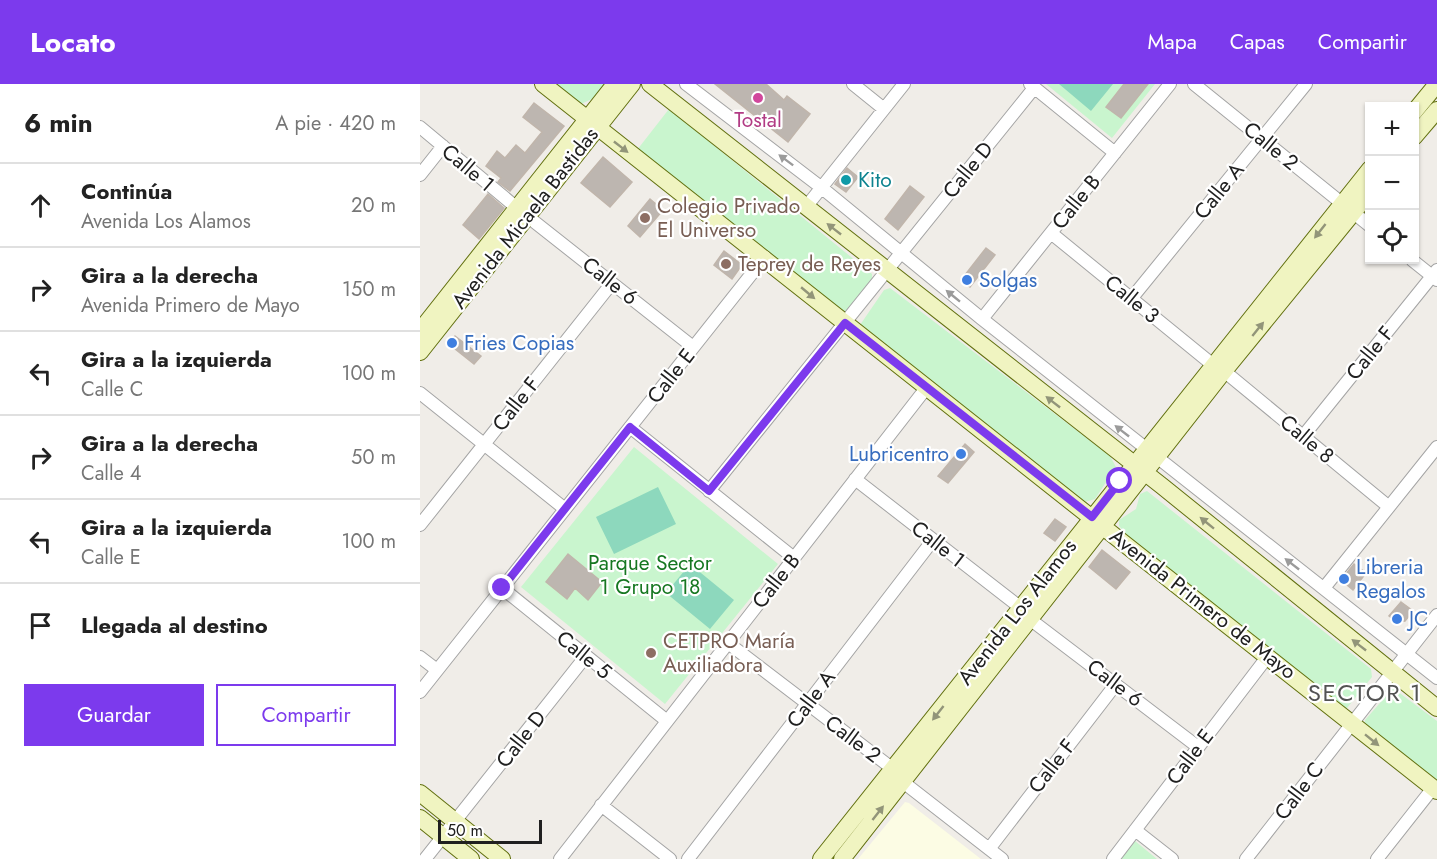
<!DOCTYPE html>
<html lang="es">
<head>
<meta charset="utf-8">
<style>
	:root { --surface:#fff; --page:#f6f6f6; --text:#222; --muted:#767676; --line:#e0e0e0; --accent:#7c3aed }
	body { margin:0; font-family:Jost,sans-serif; background:var(--page); color:var(--text) }
	.controls { position:absolute; right:18px; top:18px; display:grid; overflow:hidden; border-radius:0px; box-shadow:0 2px 4px #0004 }
	.controls button { width:54px; height:54px; display:grid; place-items:center; padding:0; border:0; border-bottom:2px solid var(--line); background:var(--surface); color:var(--text); font:30px sans-serif }
	.scale { position:absolute; left:18px; bottom:15px; width:104px; box-sizing:border-box; padding-left:6px; border:3px solid #202020; border-top:0; font-size:16px; line-height:21px; white-space:nowrap; color:#202020; -webkit-text-stroke:4px #fff; paint-order:stroke }
	.stop { position:absolute; width:18px; height:18px; margin:-14px; border:4px solid #7c3aed; border-radius:50%; background:#fff }
	.stop.end { background:#7c3aed; border-color:#fff; box-shadow:0 2px 6px #0008 }
	.list { margin:0; padding:0; list-style:none }
	h2 { display:flex; justify-content:space-between; align-items:center; height:78px; margin:0; padding:0 24px; font-size:26px }
	h2 small { font-size:20px; font-weight:400; color:var(--muted) }
	.list li { display:grid; grid-template-columns:39px 1fr auto; gap:18px; align-items:center; box-sizing:border-box; height:84px; padding:0 24px; border-top:2px solid var(--line) }
	.list b { display:block; font-size:22px; white-space:nowrap }
	.list p { margin:0; font-size:20px; white-space:nowrap; color:var(--muted) }
	.list em { font-size:20px; font-style:normal; color:var(--muted) }
	.actions { display:flex; gap:12px; padding:18px 24px }
	.actions a { flex:1; padding:14px 0; border:2px solid var(--accent); border-radius:0px; text-align:center; font-size:21px; color:var(--accent) }
	.actions .main { background:var(--accent); color:#fff }
	.icon { flex:none; width:33px; height:33px; fill:none; stroke:currentColor; stroke-width:2; stroke-linecap:round; stroke-linejoin:round }
	.map { position:relative; flex:none; width:1017px; height:775px; overflow:hidden }
	header { display:flex; align-items:center; gap:36px; box-sizing:border-box; height:84px; padding:0 30px; background:var(--accent); color:#fff }
	header strong { font-size:28px }
	nav { display:flex; gap:33px; margin-inline-start:auto; font-size:21px }
	main { display:flex }
	aside { flex:1; background:var(--surface) }
	.map>svg:first-child { display:block }
	.education { fill:#fcfce4 }
	.park { fill:#c9f5ce }
	.pitch { fill:#8dd8bd }
	.building { fill:#bdb6b0; stroke:#c0b5ab; stroke-width:1.5 }
	.lines { fill:none; stroke-linecap:round; stroke-linejoin:round }
	.street-casing { stroke:#a4a4a4; stroke-width:14 }
	.secondary-casing { stroke:#62700f; stroke-width:18 }
	.street { stroke:#fff; stroke-width:12 }
	.secondary { stroke:#f0f4c1; stroke-width:16 }
	.oneway { fill:#929579 }
	.oneway2 { fill:#9b9b9b }
	.route { stroke:#7c3aed; stroke-width:8 }
	.hotel-dot { fill:#d1479c; stroke:#fff; stroke-width:2 }
	.culture-dot { fill:#0f9aa8; stroke:#fff; stroke-width:2 }
	.education-dot { fill:#8d6e63; stroke:#fff; stroke-width:2 }
	.shop-dot { fill:#3f7fe0; stroke:#fff; stroke-width:2 }
	.labels { text-anchor:middle; stroke-width:4.5; stroke-linejoin:round; paint-order:stroke }
	.hotel-label { font-size:21px; fill:#b23c85; stroke:#fff }
	.street-label { font-size:21px; fill:#202020; stroke:#fff }
	.culture-label { font-size:21px; fill:#0d838f; stroke:#fff; text-anchor:start }
	.education-label { font-size:21px; fill:#785e54; stroke:#fff; text-anchor:start }
	.shop-label { font-size:21px; fill:#366cbe; stroke:#fff; text-anchor:start }
	.park-label { font-size:21px; fill:#167721; stroke:#fff }
	.quarter-label { font-size:24px; letter-spacing:1.5px; fill:#535353; stroke:#fff }
</style>
</head>
<body>
<header>
<strong>Locato</strong>
<nav><a>Mapa</a><a>Capas</a><a>Compartir</a></nav>
</header>
<main>
<aside>
<h2>6 min<small>A pie · 420 m</small></h2>
<ul class="list">
<li><svg class="icon" aria-label="ahead" viewBox="0 0 24 24"><path d="M12 20V5M6 11l6-6 6 6"/></svg><div><b>Continúa</b><p>Avenida Los Alamos</p></div><em>20 m</em></li>
<li><svg class="icon" aria-label="right" viewBox="0 0 24 24"><path d="M7 20v-9h11M14 6l5 5-5 5"/></svg><div><b>Gira a la derecha</b><p>Avenida Primero de Mayo</p></div><em>150 m</em></li>
<li><svg class="icon" aria-label="left" viewBox="0 0 24 24"><path d="M17 20v-9H6M10 6l-5 5 5 5"/></svg><div><b>Gira a la izquierda</b><p>Calle C</p></div><em>100 m</em></li>
<li><svg class="icon" aria-label="right" viewBox="0 0 24 24"><path d="M7 20v-9h11M14 6l5 5-5 5"/></svg><div><b>Gira a la derecha</b><p>Calle 4</p></div><em>50 m</em></li>
<li><svg class="icon" aria-label="left" viewBox="0 0 24 24"><path d="M17 20v-9H6M10 6l-5 5 5 5"/></svg><div><b>Gira a la izquierda</b><p>Calle E</p></div><em>100 m</em></li>
<li><svg class="icon" aria-label="arrive" viewBox="0 0 24 24"><path d="M6 21V4h12l-3 4 3 4H6"/></svg><div><b>Llegada al destino</b></div></li>
</ul>
<div class="actions"><a class="main">Guardar</a><a>Compartir</a></div>
</aside>
<div class="map">
<svg width="1017" height="775" viewBox="0 0 1017 775">
	<rect width="100%" height="100%" fill="#f0ede8"/>
	<!-- education -->
	<path class="education" d="M485,718l4,1 72,56h-123z"/>
	<!-- park -->
	<path class="park" d="M134,0h50l-12,15 -11,5z
		M626,0h109l-43,54z
		M249,25l203,165v6l-25,32 -3,1 -207,-163z
		M470,204l220,168 6,11 -21,32 -10,3 -225,-177 24,-35z
		M214,363l144,117 -113,140 -144,-117z
		M727,407l224,178 1,8 -25,31 -4,1 -214,-172 -10,-11v-6l17,-11 4,-15z
		M973,604l44,33v64l-73,-60 1,-5z
		M715,757l22,18h-36z"/>
	<!-- pitch -->
	<path class="pitch" d="M639,0h54l-22,27z
		M238,403l18,37 -62,30 -18,-37z
		M270,480l44,36 -24,29 -44,-36z"/>
	<!-- building -->
	<path class="building" d="M295,0h51l18,16 3,-4 23,18 -22,28z
		M704,0h24l-27,34 -15,-11z
		M114,19l30,23 -54,65 -12,-9 3,-4 -15,-12 11,-15 8,7 11,-13 9,8 17,-21 -19,-15z
		M183,73l29,25 -22,25 -29,-24z
		M427,84l11,9 -12,15 -11,-8z
		M490,102l14,11 -26,33 -13,-11z
		M68,110l16,14 -25,31 -16,-14z
		M230,115l13,11 -23,27 -12,-11z
		M566,164l9,7 -25,32 -9,-7z
		M304,167l18,14 -10,14 -18,-14z
		M35,252l26,20 -7,8 -25,-20z
		M545,360l9,8 -26,31 -10,-7z
		M635,435l11,8 -11,14 -11,-8z
		M682,466l28,22 -14,17 -27,-22z
		M148,470l34,28 -14,18 -13,-12 -8,11 -21,-17z
		M934,480l12,9 -13,17 -12,-10z
		M981,518l12,9 -8,10 -8,1 -8,-6z"/>
	<g class="lines">
		<defs>
			<path id="street" d="M266,0l136,104 160,131 455,359
				M433,0l31,25
				M610,0l85,69
				M774,0l176,142
				M0,43l97,81
				M0,91l23,-29
				M386,123l98,-123
				M107,132l166,131
				M631,149l162,132
				M992,176l25,20
				M711,215l175,-215
				M562,235l188,-235
				M804,287l165,136
				M0,309l145,116
				M210,343l164,131
				M884,351l133,-165
				M435,395l166,129
				M289,407l325,-403
				M0,441l192,-242
				M82,504l165,133
				M904,504l113,-141
				M611,536l167,127
				M308,559l165,126
				M0,573l17,13
				M0,608l345,-435
				M483,698l99,77
				M181,721l69,54
				M715,746l37,29
				M569,765l127,-165
				M5,775l161,-203
				M140,775l367,-472
				M268,775l245,-319
				M693,775l155,-203
				M826,775l191,-244
				M957,775l56,-71"/>
			<path id="secondary" d="M123,0l894,707
				M230,0l512,402 275,222
				M994,28l23,-28
				M994,53l23,-27
				M0,247l195,-247
				M0,268l212,-268
				M0,709l82,66
				M0,734l51,41
				M401,775l549,-690
				M422,775l382,-488 146,-179"/>
		</defs>
		<!-- street casing -->
		<use href="#street" class="street-casing"/>
		<!-- secondary casing -->
		<use href="#secondary" class="secondary-casing"/>
		<!-- street -->
		<use href="#street" class="street"/>
		<!-- secondary -->
		<use href="#secondary" class="secondary"/>
	</g>
	<!-- one-way arrows -->
	<defs><path id="oneway-solid" d="M-6-.8H1V-3.2L6.5 0L1 3.2V.8H-6Z" transform="scale(1.5)"/></defs>
	<g class="oneway">
		<use href="#oneway-solid" transform="translate(201 63) rotate(38)"/>
		<use href="#oneway-solid" transform="translate(414 145) rotate(-142)"/>
		<use href="#oneway-solid" transform="translate(900 147) rotate(128)"/>
		<use href="#oneway-solid" transform="translate(388 209) rotate(40)"/>
		<use href="#oneway-solid" transform="translate(838 245) rotate(-51)"/>
		<use href="#oneway-solid" transform="translate(633 318) rotate(-142)"/>
		<use href="#oneway-solid" transform="translate(787 439) rotate(-141)"/>
		<use href="#oneway-solid" transform="translate(939 561) rotate(-142)"/>
		<use href="#oneway-solid" transform="translate(518 629) rotate(128)"/>
		<use href="#oneway-solid" transform="translate(952 656) rotate(39)"/>
		<use href="#oneway-solid" transform="translate(458 729) rotate(-52)"/>
	</g>
	<g class="oneway2">
		<use href="#oneway-solid" transform="translate(366 76) rotate(-143)"/>
		<use href="#oneway-solid" transform="translate(533 212) rotate(-141)"/>
		<use href="#oneway-solid" transform="translate(702 347) rotate(-142)"/>
		<use href="#oneway-solid" transform="translate(872 480) rotate(-142)"/>
	</g>
	<g class="lines">
		<!-- route -->
		<path class="route" d="M82,504l128,-161 79,64 136,-168 247,194 28,-36"/>
	</g>
	<!-- markers -->
	<circle class="hotel-dot" cx="338" cy="14" r="6"/>
	<circle class="culture-dot" cx="426" cy="96" r="6"/>
	<g class="education-dot">
		<circle cx="225" cy="134" r="6"/>
		<circle cx="306" cy="180" r="6"/>
		<circle cx="231" cy="569" r="6"/>
	</g>
	<g class="shop-dot">
		<circle cx="547" cy="196" r="6"/>
		<circle cx="32" cy="259" r="6"/>
		<circle cx="541" cy="370" r="6"/>
		<circle cx="924" cy="495" r="6"/>
		<circle cx="977" cy="535" r="6"/>
	</g>
	<g class="labels">
		<!-- hotel labels -->
		<g class="hotel-label">
			<text x="338" y="43">Tostal</text>
		</g>
		<!-- street labels -->
		<g class="street-label">
			<text transform="translate(851 62) rotate(39)" y="7">Calle 2</text>
			<text transform="translate(48 84) rotate(40)" y="7">Calle 1</text>
			<text transform="translate(548 86) rotate(-51)" y="7">Calle D</text>
			<text transform="translate(799 107) rotate(-51)" y="7">Calle A</text>
			<text transform="translate(656 118) rotate(-51)" y="7">Calle B</text>
			<text transform="translate(105 134) rotate(-52)" y="7">Avenida Micaela Bastidas</text>
			<text transform="translate(190 197) rotate(38)" y="7">Calle 6</text>
			<text transform="translate(712 215) rotate(39)" y="7">Calle 3</text>
			<text transform="translate(950 269) rotate(-51)" y="7">Calle F</text>
			<text transform="translate(251 292) rotate(-52)" y="7">Calle E</text>
			<text transform="translate(96 320) rotate(-52)" y="7">Calle F</text>
			<text transform="translate(887 355) rotate(40)" y="7">Calle 8</text>
			<text transform="translate(518 460) rotate(38)" y="7">Calle 1</text>
			<text transform="translate(356 497) rotate(-52)" y="7">Calle B</text>
			<text transform="translate(783 520) rotate(38)" y="7">Avenida Primero de Mayo</text>
			<text transform="translate(597 528) rotate(-52)" y="7">Avenida Los Alamos</text>
			<text transform="translate(164 571) rotate(39)" y="7">Calle 5</text>
			<text transform="translate(695 599) rotate(37)" y="7">Calle 6</text>
			<text transform="translate(391 615) rotate(-53)" y="7">Calle A</text>
			<text transform="translate(101 655) rotate(-52)" y="7">Calle D</text>
			<text transform="translate(433 655) rotate(37)" y="7">Calle 2</text>
			<text transform="translate(770 673) rotate(-53)" y="7">Calle E</text>
			<text transform="translate(632 682) rotate(-52)" y="7">Calle F</text>
			<text transform="translate(879 707) rotate(-53)" y="7">Calle C</text>
		</g>
		<!-- culture labels -->
		<g class="culture-label">
			<text x="438" y="103">Kito</text>
		</g>
		<!-- education labels -->
		<g class="education-label">
			<text x="237" y="129">Colegio Privado<tspan x="237" dy="24">El Universo</tspan></text>
			<text x="318" y="187">Teprey de Reyes</text>
			<text x="243" y="564">CETPRO María<tspan x="243" dy="24">Auxiliadora</tspan></text>
		</g>
		<!-- shop labels -->
		<g class="shop-label">
			<text x="559" y="203">Solgas</text>
			<text x="44" y="266">Fries Copias</text>
			<text x="529" y="377" text-anchor="end">Lubricentro</text>
			<text x="936" y="490">Libreria<tspan x="936" dy="24">Regalos</tspan></text>
			<text x="989" y="542">JC</text>
		</g>
		<!-- park labels -->
		<g class="park-label">
			<text x="230" y="486">Parque Sector<tspan x="230" dy="24">1 Grupo 18</tspan></text>
		</g>
		<!-- quarter labels -->
		<g class="quarter-label">
			<text x="945" y="617">SECTOR 1</text>
		</g>
	</g>
</svg>
<div class="controls">
<button>+</button>
<button>−</button>
<button><svg class="icon" aria-label="locate" viewBox="0 0 24 24"><circle cx="12" cy="12" r="6"/><path d="M12 2v4M12 18v4M2 12h4M18 12h4"/></svg></button>
</div>
<div class="scale">50 m</div>
<div class="stop" style="left:700px;top:397px"></div>
<div class="stop end" style="left:82px;top:504px"></div>
</div>
</main>
</body>
</html>
